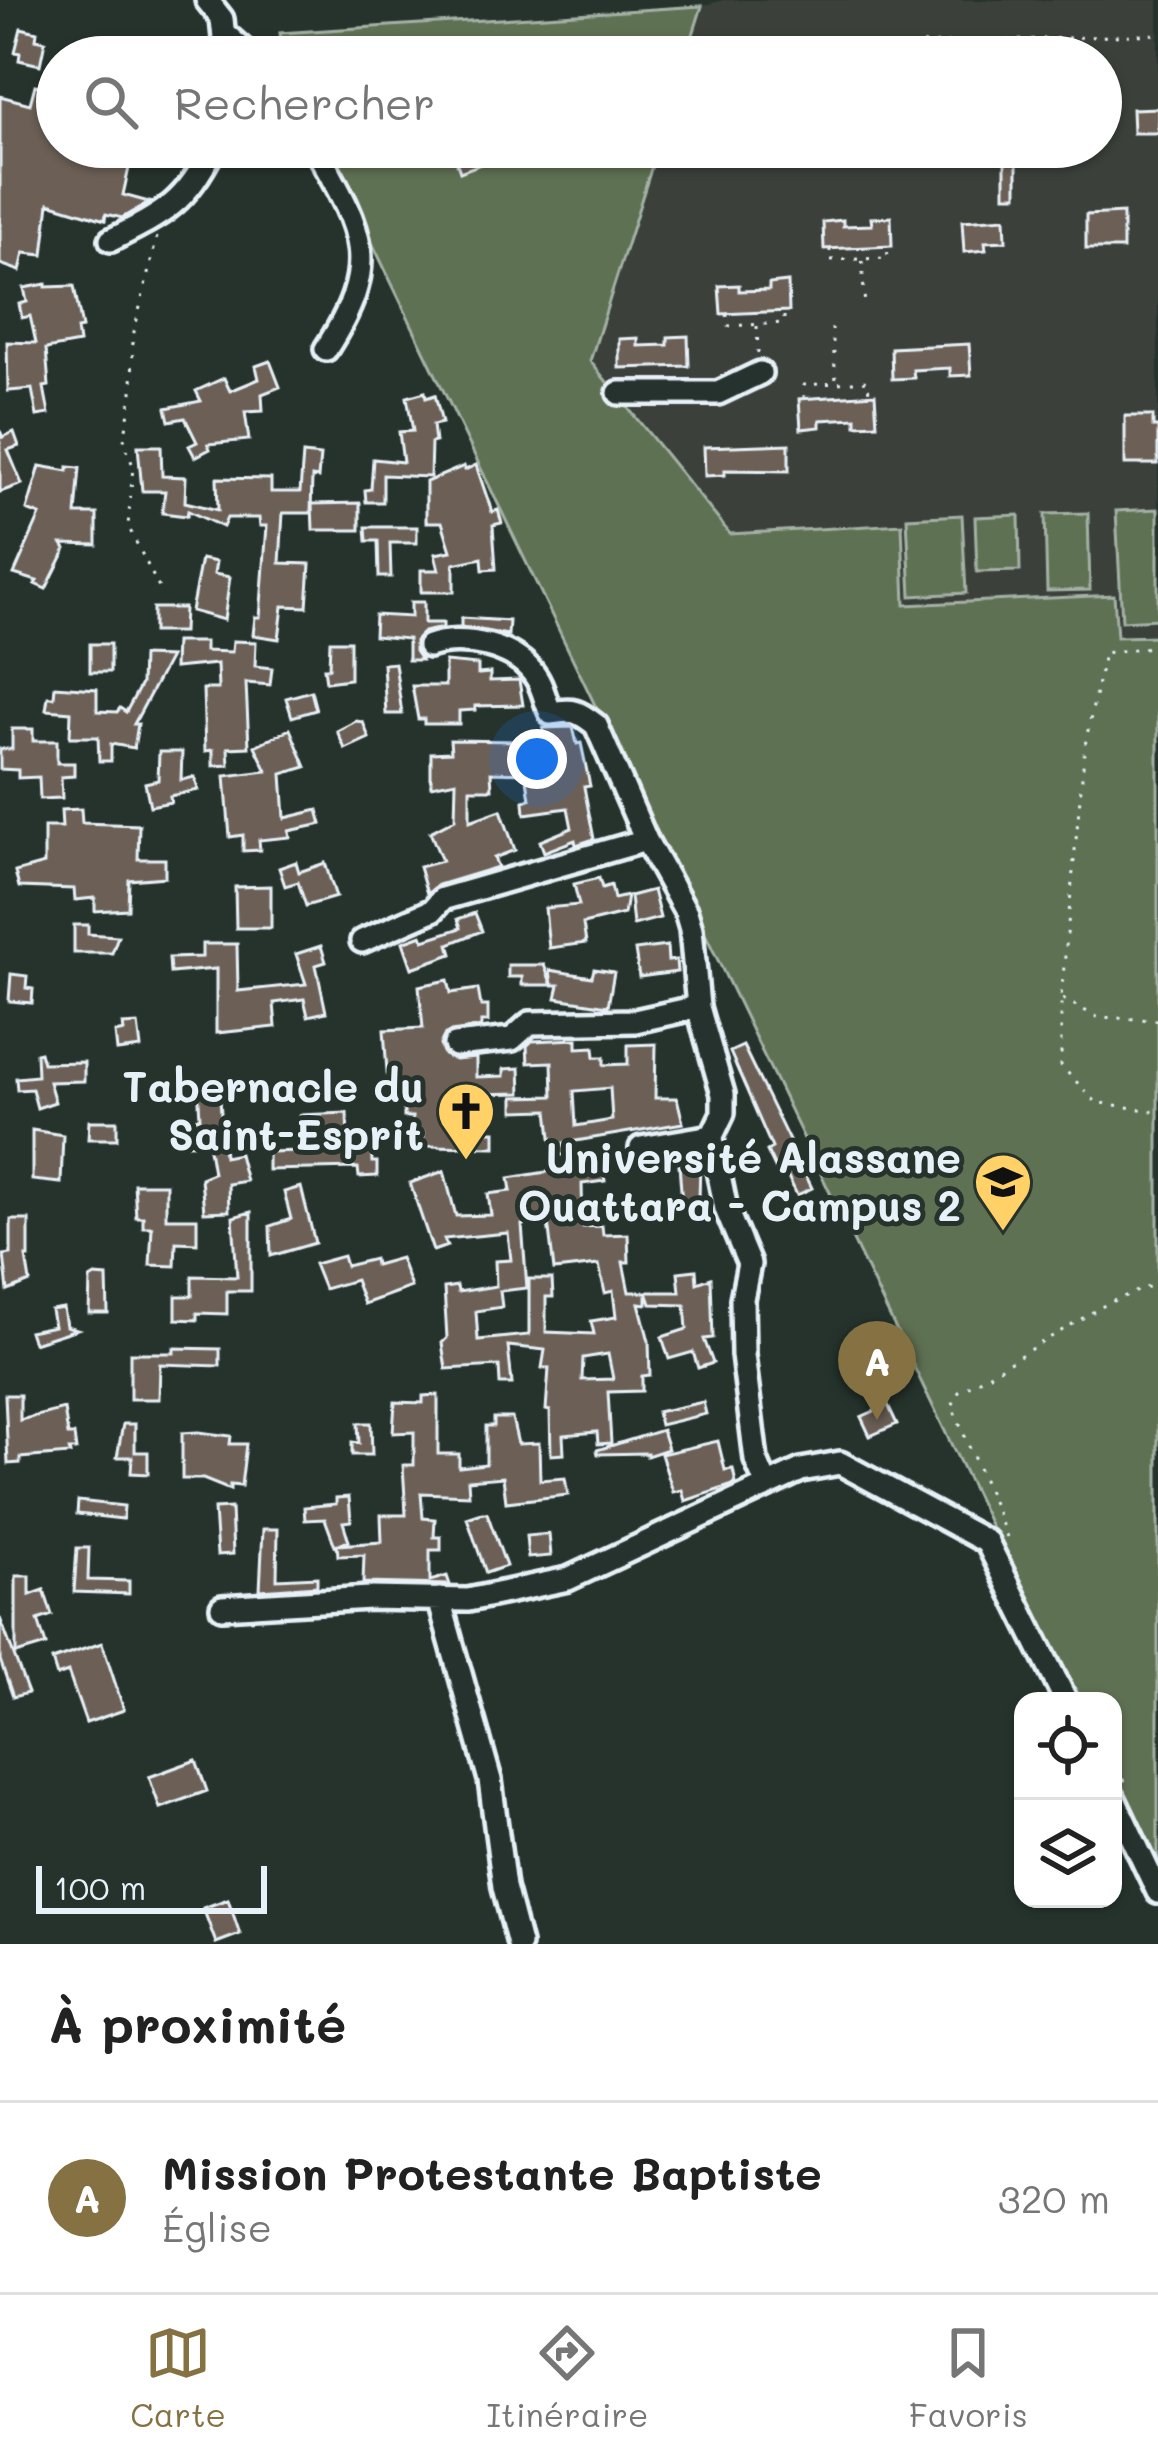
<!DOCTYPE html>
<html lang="fr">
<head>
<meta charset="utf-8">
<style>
	:root { --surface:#fff; --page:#f2f2f2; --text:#222; --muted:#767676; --line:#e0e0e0; --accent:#857141 }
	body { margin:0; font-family:Mali,sans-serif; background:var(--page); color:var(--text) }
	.controls { position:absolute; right:36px; bottom:36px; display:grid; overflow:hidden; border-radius:24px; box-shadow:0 3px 9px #0004 }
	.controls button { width:108px; height:108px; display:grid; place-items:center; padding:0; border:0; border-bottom:3px solid var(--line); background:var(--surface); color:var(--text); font:60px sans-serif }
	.scale { position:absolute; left:36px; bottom:30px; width:231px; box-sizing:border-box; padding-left:12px; border:6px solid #e8f1f8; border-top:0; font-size:33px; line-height:42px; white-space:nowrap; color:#e8f1f8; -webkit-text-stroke:9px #26332d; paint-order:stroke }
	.you { position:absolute; left:537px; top:759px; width:42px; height:42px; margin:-30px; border:9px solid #fff; border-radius:50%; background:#1a73e8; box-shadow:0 0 0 18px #1a73e833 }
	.badge { display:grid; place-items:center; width:78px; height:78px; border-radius:50%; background:var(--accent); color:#fff; font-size:39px; font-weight:700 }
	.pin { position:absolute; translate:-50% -99px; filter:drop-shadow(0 3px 6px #0008) }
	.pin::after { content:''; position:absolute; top:63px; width:42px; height:36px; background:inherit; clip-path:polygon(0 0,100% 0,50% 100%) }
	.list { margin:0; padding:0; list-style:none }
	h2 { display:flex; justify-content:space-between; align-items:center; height:156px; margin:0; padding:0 48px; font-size:51px }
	h2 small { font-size:39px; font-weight:400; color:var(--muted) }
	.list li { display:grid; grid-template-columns:78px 1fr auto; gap:36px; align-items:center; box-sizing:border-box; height:192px; padding:0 48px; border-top:3px solid var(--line) }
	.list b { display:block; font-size:45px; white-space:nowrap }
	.list p { margin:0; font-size:39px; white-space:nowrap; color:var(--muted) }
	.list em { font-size:39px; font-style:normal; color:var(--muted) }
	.icon { flex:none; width:66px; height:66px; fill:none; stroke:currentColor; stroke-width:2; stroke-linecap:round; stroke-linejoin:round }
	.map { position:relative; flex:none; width:1158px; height:1944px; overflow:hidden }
	.search { position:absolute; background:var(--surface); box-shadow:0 3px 9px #0004; left:36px; right:36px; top:36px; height:132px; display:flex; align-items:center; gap:30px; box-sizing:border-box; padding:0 42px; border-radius:66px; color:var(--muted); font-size:45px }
	.sheet { height:348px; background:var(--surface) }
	nav { display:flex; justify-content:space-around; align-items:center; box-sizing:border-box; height:168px; border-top:3px solid var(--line); background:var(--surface); font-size:33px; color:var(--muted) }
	nav a { display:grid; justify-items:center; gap:6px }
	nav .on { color:var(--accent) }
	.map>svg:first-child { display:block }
	.built { fill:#3b413a }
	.green { fill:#5f7153; stroke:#a4b1a6; stroke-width:3 }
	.building { fill:#6c6157; stroke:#e8f1f8; stroke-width:3; fill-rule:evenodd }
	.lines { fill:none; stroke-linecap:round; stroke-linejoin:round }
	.minor-casing { stroke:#e8f1f8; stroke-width:30 }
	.path { stroke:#e8f1f8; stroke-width:3; stroke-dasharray:3 9; stroke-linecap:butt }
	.minor { stroke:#26332d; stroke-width:21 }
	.labels { text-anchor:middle; stroke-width:10; stroke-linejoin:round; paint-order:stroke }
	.poi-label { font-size:42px; font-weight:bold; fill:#e8f1f8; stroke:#26332d; text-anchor:end }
</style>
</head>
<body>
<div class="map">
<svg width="1158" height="1944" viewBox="0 0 1158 1944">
	<rect width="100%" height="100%" fill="#26332d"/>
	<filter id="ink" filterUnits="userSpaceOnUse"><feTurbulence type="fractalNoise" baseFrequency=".00833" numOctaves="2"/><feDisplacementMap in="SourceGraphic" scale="24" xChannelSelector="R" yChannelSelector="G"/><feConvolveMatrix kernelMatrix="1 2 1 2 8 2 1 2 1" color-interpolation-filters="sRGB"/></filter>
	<g filter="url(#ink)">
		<!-- built -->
		<path class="built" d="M724,0h434v1873l-45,-93v-79l-787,-1554h775v-90h-818l-2,-4 -1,-20 422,-27z"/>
		<!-- green -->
		<path class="green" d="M702,6l-16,51h-403l-3,-24z
			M326,147h332l-68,214 140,173 172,-10 3,81 209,-10 3,42 41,-1v1237l-45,-93v-79h-38z
			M1158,509v110l-36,2 -6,-110z
			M1088,513l2,77 -43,1 -2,-77z
			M962,515l4,78 -55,3 -4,-78z
			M1019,515l1,56 -43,1 -2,-55z"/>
		<!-- building -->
		<path class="building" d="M21,28l16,4 -1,7 9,2 -5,24 -21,-5 1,-7 -5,-1z
			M35,85l22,6v56l45,6 -2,9 29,6 -6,27 26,7 -27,16 -16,-4 -1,6 -56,-17 -6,52 -19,-2 -4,18 -20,-7v-168l30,8z
			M1158,108v25h-25l-1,-24z
			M458,147h16l7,17 -21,8 -8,-23z
			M1005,155h12v40h-12z
			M1123,213v36h-37v-34z
			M891,217l1,29 -68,3 -1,-27 20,-2v6l29,-1 -1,-7z
			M1005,218l1,23 -21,1 1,8 -22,2 -2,-31z
			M788,282l1,29 -68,3 -2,-28 20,-1v6l30,-1v-6z
			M46,284v3l28,-1 8,42 -5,1 2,14 -33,6 3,37 -5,1 5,27 -12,2 -5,-27 -24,2 -1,-49 29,1 -6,-27 -8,2 -3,-14 8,-2 -3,-14z
			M688,336l1,30 -70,2v-29l19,-1v8l30,-1v-8z
			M969,344l2,31 -21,1v-8l-19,1 -18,1 1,8 -22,1 -1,-31z
			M270,361l10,26 -18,7 1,17 -18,1 4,28 -41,4 2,5 -15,8 -6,-11 8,-4 -12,-24 -16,3 -3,-13 35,-7 -5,-10 28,-13 6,13 29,-12 -3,-13z
			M425,392l1,6 9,-3 7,28 -9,2 2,17 -4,1 -1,34 -47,-2v27h-17l-1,-12 6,-1 2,-30 30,3 -4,-30 14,-1 -6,-34z
			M875,394l2,30 -21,1v-7l-36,2v7l-19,2 -2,-30z
			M1125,416h28v11h5v37h-33z
			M0,431l3,6 11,-5 5,14 -11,4 14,34 -22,8z
			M789,444v27l-64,-1v5l-20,1 -1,-29z
			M138,446h23l1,30 24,1 -1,25 33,8 -1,-32 54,1v13h29l3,-38 17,2 -2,22 -6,-1 -1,36h-28l-3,50 30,1 -3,43 -24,-1 -4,33 -26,-4 2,-18h5l7,-91h-7l-1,-8h-32l-4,9 -35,-16 -1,5 -25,-3 3,-22h-23z
			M476,465l16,47 6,-2 4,13 -9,2 3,44 -13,1 -1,-12 -28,6v28h-33v-22h18l-4,-16 16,-3 -9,-29h-16v-40l38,-16 1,4z
			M40,466l28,5v-4l12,1 -4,46h21v31l-35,-1 4,5 -20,40 -11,-5 2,-3 -23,-7 26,-59 -13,-5z
			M360,503v27h-47l-1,-26z
			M366,527h51v16h-27l1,34h-12l-1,-36h-11z
			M201,559l15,3 -2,12 16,3 -6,43 -33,-9z
			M411,602h13v21h19v5l-19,4 -9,9v10l6,9h-13v-21l-34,-3 1,-21 36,2z
			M153,608h31l-1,24h-30z
			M461,618l48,3 -1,14 -47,-8z
			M233,641l23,1 -1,24 17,2 -2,17 -24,-2 3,64 -21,1 1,17 -16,1v-16l-8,1 -2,-62h15l-1,-25 -43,4 1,-26h30v9l27,1z
			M330,641h20v38l-24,3 -2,-14h5z
			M90,644h20v28h-20z
			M142,656l28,1 -36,67h4l-4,24 -23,-4v17h-12l-1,-24h-28l1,-25 -25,-2 2,-13h6l1,-11 42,3v22l20,1 3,-4 6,4 15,-28z
			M445,662l33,3v9l12,-1v8l29,-1 4,25 -48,1v4l-16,1v13h-35v-5h-6l-6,-33h33z
			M395,663l7,51h-16l-3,-50z
			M311,691l5,19 -24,7 -6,-19z
			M356,721l7,1 6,16 -24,11 -8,-18z
			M573,727l4,17 4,-1 9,43 -6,1 10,52 -18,6 -1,-5 -31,12 -4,-11 32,-13 -4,-20 -43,6 -1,-13 6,-2 -4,-26 -35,-1 1,17h-22v32l31,-11 14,40 -21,8 4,9 -60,18 -11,9 -8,-27 23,-6 -12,-29 25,-13 1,-38 -25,5v-33l20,-1 -1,-12 68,1v11l26,-3 -1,-21z
			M12,729h21v12h24v22h17v13l-13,1 1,21 -22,1 -1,-22 -21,1v-8l-18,-1v-20h12z
			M290,729l16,38 -24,7 3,44 33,-8 4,14 -33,7 1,6 -31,3 1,10 -17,1v-16l-13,2 -5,-61 42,-5 -12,-25z
			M159,752h23l-1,28 14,-3 3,13 -28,6 1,6 -21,4 -5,-23 13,-3z
			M81,809l1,14 57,2 -1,34h27v18l-36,3 -1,29 -33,2v-13l-20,2 -1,-11 -55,-2 -4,-15 29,-8v-37h18l-1,-17z
			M296,862l3,10 26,-9 11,34 -30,9 -8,-24 -13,4 -6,-18z
			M599,878l3,10 9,-3 3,14 13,-3 -3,18 -41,10 3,19 -37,5 -4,-40 34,-3 -5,-21z
			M271,886v42h-35l-1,-41z
			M653,890l7,28 -27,7 -3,-29z
			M475,913l7,18 -33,13 3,10 -40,14 -9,-26 19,-7 2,5 37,-12 -3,-9z
			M74,925h14v9l30,2 -6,17h-38z
			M202,944h35l1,47 68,-7 -10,-30 25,-8 5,16 -10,3 10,47 -18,4 -4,-17 -30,4 2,24 -60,6v-64l-46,4 -1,-15 33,-1z
			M667,946l1,15 8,-1 1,12 -38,5 -4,-27z
			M508,965h36l8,20 -2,-15 42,7 2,-8 20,3 -6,34 -52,-8 3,-13h-37v-8h-14z
			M11,974l16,2 -1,12 7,1 -1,14 -23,-2z
			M448,980l3,13 27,-4 3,17h7v16h-7v5l-36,7 -5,11 4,10 11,5 21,-2v19l28,-1v-7l16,-1 1,25 -42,1 2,31 3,6h11v16l-72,-1v-14l-11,1v-16h-8v-17h-15l-5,-70 39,-2 -4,-42z
			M138,1024l3,24 -24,3 -2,-18 9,-2 -1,-6z
			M577,1039v9l17,-1 1,10h9v8l24,-1v-19l28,-1 -1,54h22l6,25 -119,20 2,12h-13l-5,-45 -34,1v-14l39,-1 -1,-34 -24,1 -1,-17 5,-5zM610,1088l2,32 -36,6 -2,-35z
			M743,1046l69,142 -15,7 -12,-24 -7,3 -11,-23 5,-3 -42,-96z
			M40,1052l3,11 41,-1v19l-35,1 6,20 -18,6 -5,-19 -15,1 -1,-12 21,-2 -1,-23z
			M219,1084l5,73 15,-3 7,27 -18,3 1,27 -25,1 -3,-34 12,-5 -5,-30 -19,1 -2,-27 13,1 -2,-33z
			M347,1113l1,27 23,-1 1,23h5v14l-18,1 -1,-9 -90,2v-18l33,-1 -1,-36z
			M89,1121h28v18h-29z
			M32,1130l31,5 -2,48 -29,-3z
			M700,1162l-1,39 -17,2 -3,-39z
			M602,1163l3,18 -23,3 1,43 19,-1 1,9 25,-1 1,28h-6l6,30h51l-2,-20 18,-2 1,13 14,-5 2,60 -9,1 9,24 -15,5 -5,-16 -24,7 -7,-22 25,-8 -2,-24 -34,-1 -4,-12v12l-8,-1 10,38 1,34 -8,1v15l-34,1 3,51 -13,1 -1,-12 -34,3 1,19 -13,1 -1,-44 -4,-1 3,-42h-7l3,-18 -37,-4 4,38h-12l-1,-18 -53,3 -4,-26 5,-5 -3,-50 13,-2 1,6 38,-6 -1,-25 16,-1 -3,-27 -64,6 3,7 -14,5 -23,-68 34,-12 12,45 35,-1 -3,-21 23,-3 -2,-13zM548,1222l6,48 45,-5 6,28 8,-2 3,26 -25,4 3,13 -48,-2v-35h7l-1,-18h-23v56l-51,5 -2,-29 26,-4 -2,-16 27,-3 -5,-63zM608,1354l5,25 -31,1 1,-22z
			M134,1184h32v34h31v25l-21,-1 -1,24 -25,-1 2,-38h-9v-10h-7z
			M301,1187l14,56 -44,13 -1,-30 21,-7 -7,-27z
			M251,1212v79h-24v23l-30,-1v7l-21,-1v-23h16v-20l45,1 -4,-60z
			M11,1220h18v37h-3l4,25 -22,9 -4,-36 7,-1z
			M343,1256l3,10 28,-7 1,6 25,-7 11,29 -47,17 -9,-24 -31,9 -10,-25z
			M95,1276l12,1 1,36h-19l1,-34z
			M63,1308l3,18 11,3 -44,14 -4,-12 25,-5 -3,-16z
			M174,1348l46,1v17l-60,-2 -1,35h-29v-46h44z
			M5,1395h15v25l44,-11 4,26h6l2,15h-7l1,4 -50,4v5l-12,1z
			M438,1395v59h21v13l27,-3v-38h8v-8h18l6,26 21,-1 1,37 25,-2 3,17 -62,7 -3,-25 -35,3 1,15 -48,-2 2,25 12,1 -1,18h7v13h-11v31l17,-5 3,9 -87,-2 1,-28 -26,1 -1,-11 45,-3 -1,-27h25l-3,-50h11v-33l-21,1 2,-31 28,1v-7z
			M703,1402l3,12 -46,11 -3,-13z
			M888,1405l9,19 -27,12 -9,-19z
			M358,1423h13l1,32h-20v-13l7,1z
			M123,1424h12v28h13v22l-17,-1 1,-16h-15z
			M662,1430l6,19 -21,7v-3l-49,1 -1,-4z
			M198,1432l33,4 -1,8h16l-5,42 -11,-1v5l-27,-11h-21v-46z
			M718,1441l7,29 8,-1 3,15 -51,17 -3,-11 -9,2 -12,-38z
			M349,1497l2,24 -8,1 6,19 -14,5 -10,-27 -20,1 -1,-13 32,-3v-6z
			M78,1501l46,5 -1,13 -46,-5z
			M231,1508l2,46 -16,1 -3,-46z
			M482,1513h5l19,53 -20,7 -19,-55z
			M263,1529h15l-1,50 40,-2v9l-57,4z
			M549,1534l2,22 -23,2 -2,-22z
			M77,1548h12l-1,32 41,1v13l-55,-2z
			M16,1576h14v19l14,-5 8,25 -14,5 8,25 -30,9z
			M0,1618l28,75 -15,4 -13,-37z
			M102,1643l22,67 -38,13 -18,-51 -11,4 -5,-16z
			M196,1760l11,31 -47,17 -11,-31z
			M228,1899l12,35 -24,9 -13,-35z"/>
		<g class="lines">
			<defs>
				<path id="minor" d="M207,0l15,19 4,38
					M226,35l25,22
					M315,147c47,84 67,116 11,202
					M111,240c56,-28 74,-37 103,-93
					M619,393h99l42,-20
					M429,646c33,-12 88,0 107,31 8,12 9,25 15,36 23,-4 27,-2 45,12l50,115 40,72 5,17 7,78 25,87v19l-11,23 1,10 13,63 23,55 -7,35 1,56 13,105 11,26
					M362,941l71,-31 9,-11 204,-59
					M455,1045l57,-6 18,-16 105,-2 63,-14
					M641,1148l71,-12
					M439,1599l51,181 14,107 15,57
					M222,1607l148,-9 98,2 100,-21 233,-109 39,-7 147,79 79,159
					M1113,1797l45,95"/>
			</defs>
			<!-- minor casing -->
			<use href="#minor" class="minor-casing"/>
			<!-- path -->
			<path class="path" d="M923,44l235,-10
				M157,237l-24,99 -1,57 -8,48 9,25 -5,60 31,62
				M830,249v11l58,-2 -1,-12
				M862,261l3,47
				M727,314l1,12 56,-3v-12
				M757,326l1,27
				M832,328l4,53
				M804,398v-13l64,-4 1,13
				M1158,646l-54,7 -19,92 -24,253v68l35,36 62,10
				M1063,999l34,18 61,3
				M1007,1537l-55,-131 7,-14 149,-89 50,-20
				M1113,1757l12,25"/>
			<!-- minor -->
			<use href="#minor" class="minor"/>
		</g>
	</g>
	<!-- icons -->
	<defs>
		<symbol id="church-pin" viewBox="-11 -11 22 30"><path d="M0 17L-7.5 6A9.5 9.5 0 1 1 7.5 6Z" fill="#ffd166" stroke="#26332d"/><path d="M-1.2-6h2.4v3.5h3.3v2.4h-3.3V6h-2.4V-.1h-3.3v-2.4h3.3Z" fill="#111"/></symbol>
		<symbol id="university-pin" viewBox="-11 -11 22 30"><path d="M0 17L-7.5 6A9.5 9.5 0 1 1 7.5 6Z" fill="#ffd166" stroke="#26332d"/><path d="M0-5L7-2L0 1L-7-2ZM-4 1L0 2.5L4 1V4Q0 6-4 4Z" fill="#111"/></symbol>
	</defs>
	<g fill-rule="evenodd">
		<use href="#church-pin" x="433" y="1078" width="66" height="90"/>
		<use href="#university-pin" x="970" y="1149" width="66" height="90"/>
	</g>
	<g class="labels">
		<!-- poi labels -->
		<g class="poi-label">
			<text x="424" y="1102">Tabernacle du<tspan x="424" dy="48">Saint-Esprit</tspan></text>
			<text x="961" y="1173">Université Alassane<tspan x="961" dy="48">Ouattara - Campus 2</tspan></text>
		</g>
	</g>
</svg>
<div class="controls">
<button><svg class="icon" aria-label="locate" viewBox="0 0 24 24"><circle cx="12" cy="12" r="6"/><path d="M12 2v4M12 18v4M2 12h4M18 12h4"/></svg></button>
<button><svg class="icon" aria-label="layers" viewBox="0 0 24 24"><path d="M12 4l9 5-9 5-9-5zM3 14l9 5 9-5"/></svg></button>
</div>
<div class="scale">100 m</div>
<div class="you"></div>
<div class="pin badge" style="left:877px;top:1420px">A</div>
<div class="search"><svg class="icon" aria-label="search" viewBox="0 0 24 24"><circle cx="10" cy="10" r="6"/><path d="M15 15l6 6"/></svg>Rechercher</div>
</div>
<section class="sheet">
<h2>À proximité<small></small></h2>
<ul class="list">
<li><span class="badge">A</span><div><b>Mission Protestante Baptiste</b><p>Église</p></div><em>320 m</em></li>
</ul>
</section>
<nav>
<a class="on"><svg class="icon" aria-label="map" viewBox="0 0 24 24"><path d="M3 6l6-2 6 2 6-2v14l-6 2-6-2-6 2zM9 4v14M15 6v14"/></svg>Carte</a>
<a><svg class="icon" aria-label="directions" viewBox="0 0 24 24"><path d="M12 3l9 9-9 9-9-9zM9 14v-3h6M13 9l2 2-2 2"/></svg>Itinéraire</a>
<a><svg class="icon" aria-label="saved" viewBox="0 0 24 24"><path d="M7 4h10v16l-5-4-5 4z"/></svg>Favoris</a>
</nav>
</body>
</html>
